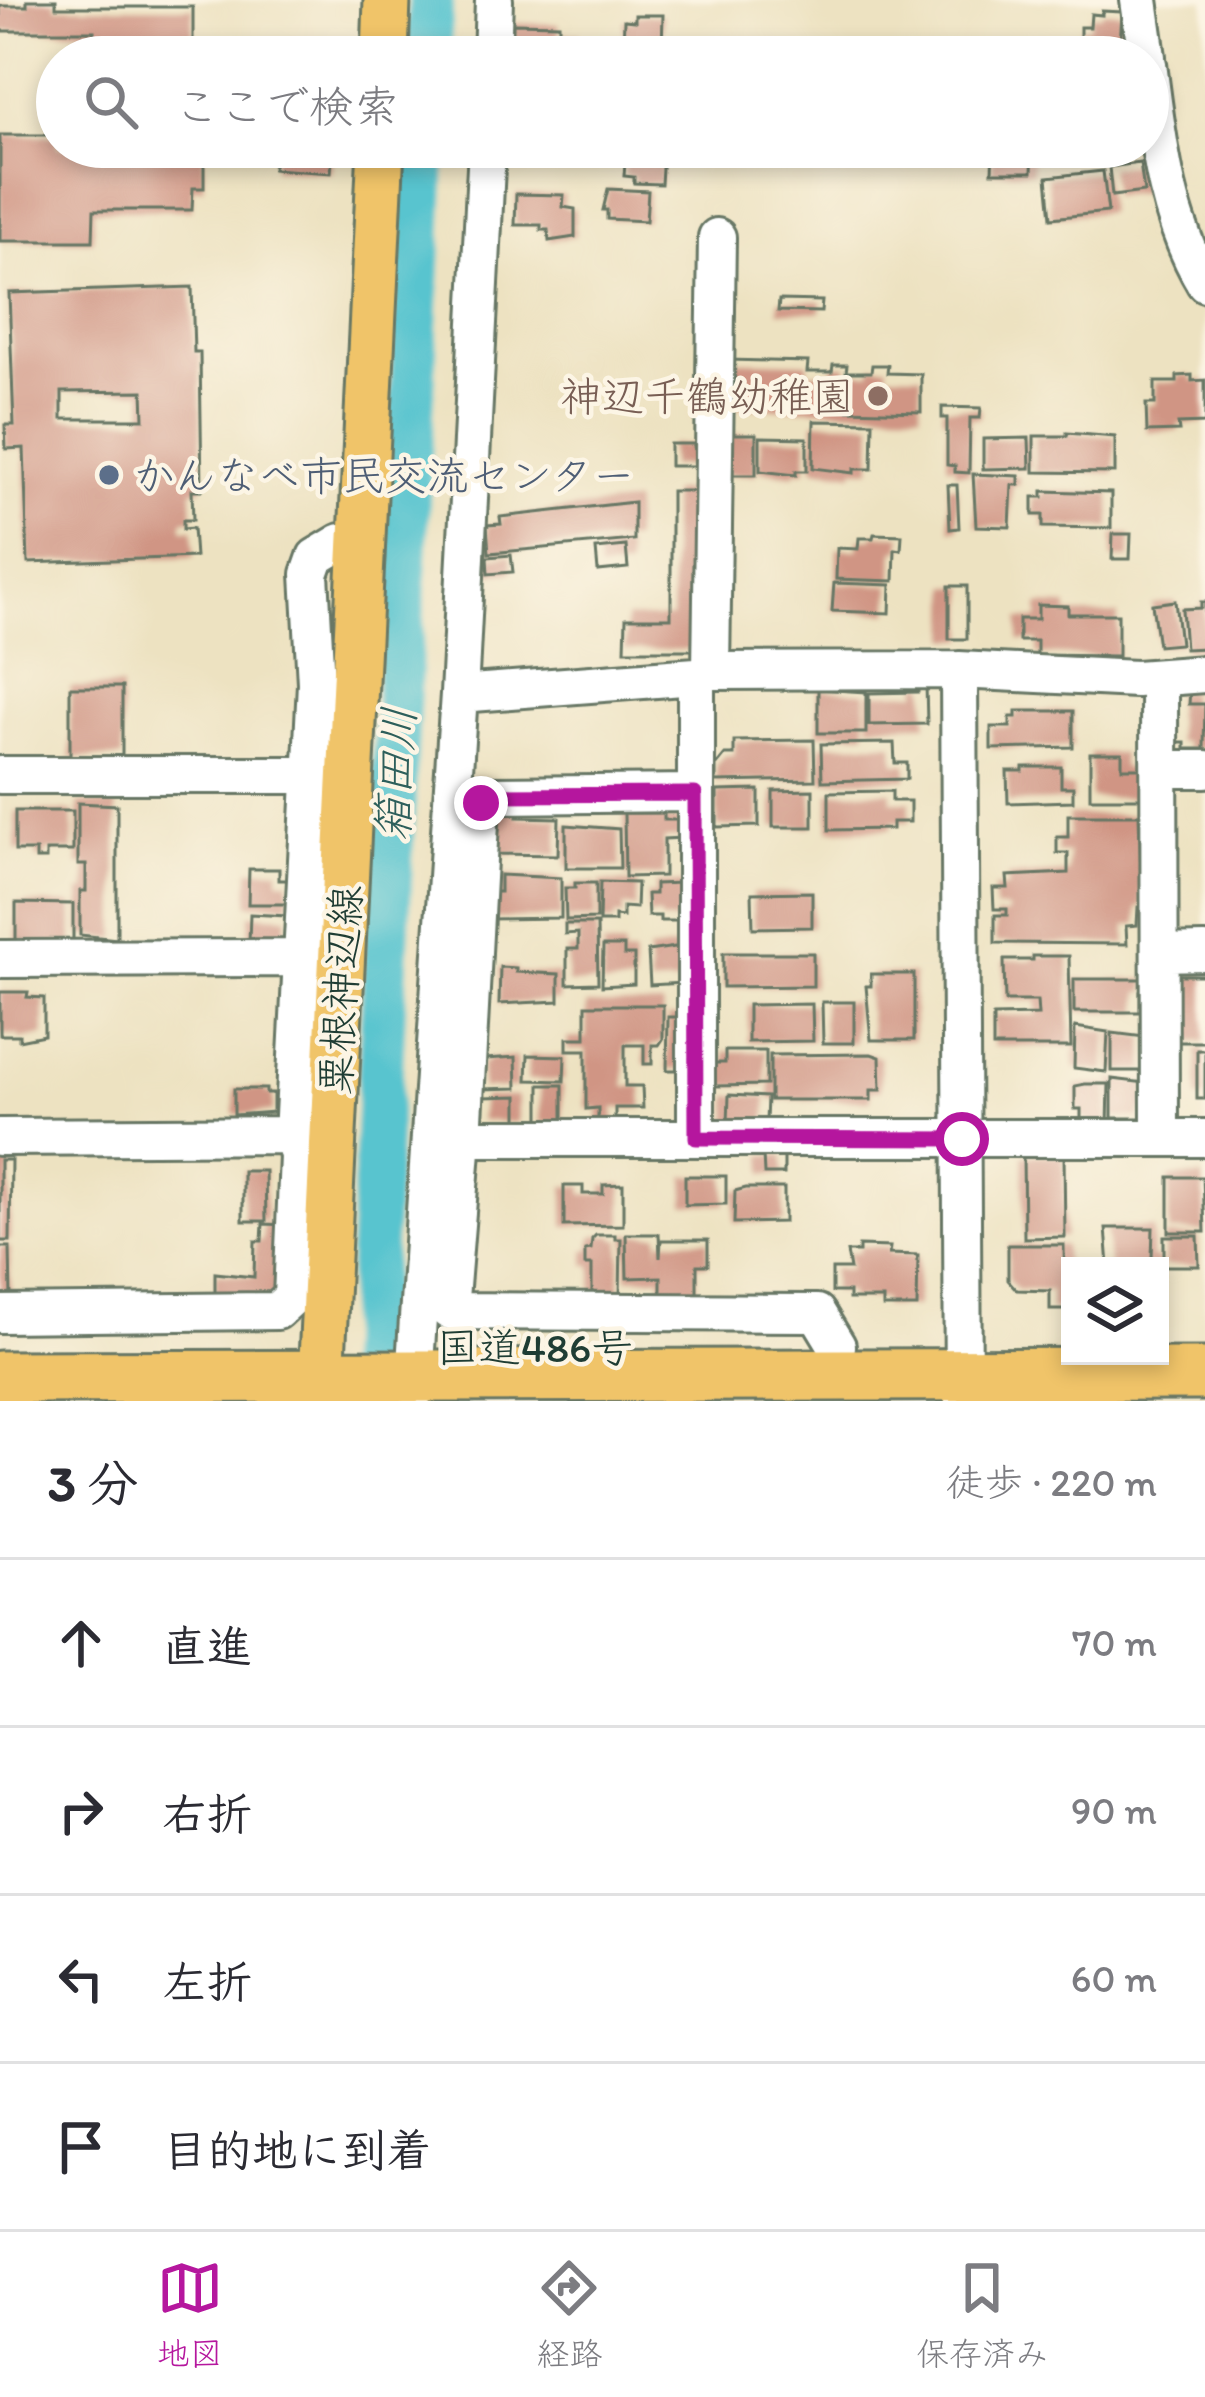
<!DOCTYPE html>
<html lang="ja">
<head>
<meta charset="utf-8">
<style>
	:root { --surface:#fff; --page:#f7f7f7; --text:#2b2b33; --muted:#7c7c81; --line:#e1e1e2; --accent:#b5179e }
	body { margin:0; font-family:Itim,"Klee One",sans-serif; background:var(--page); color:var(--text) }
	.controls { position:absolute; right:36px; bottom:36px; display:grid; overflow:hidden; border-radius:0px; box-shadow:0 6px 18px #0003 }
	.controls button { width:108px; height:108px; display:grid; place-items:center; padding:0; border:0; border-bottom:3px solid var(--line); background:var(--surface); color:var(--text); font:60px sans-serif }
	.stop { position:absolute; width:36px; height:36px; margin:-27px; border:9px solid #b5179e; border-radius:50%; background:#fff }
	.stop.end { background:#b5179e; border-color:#fff; box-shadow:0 3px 12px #0008 }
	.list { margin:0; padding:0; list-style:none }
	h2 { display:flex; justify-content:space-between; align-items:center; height:156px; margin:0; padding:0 48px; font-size:51px }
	h2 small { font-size:39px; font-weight:400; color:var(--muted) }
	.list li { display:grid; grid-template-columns:78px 1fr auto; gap:36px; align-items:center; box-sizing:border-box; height:168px; padding:0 48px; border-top:3px solid var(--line) }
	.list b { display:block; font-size:45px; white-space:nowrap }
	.list em { font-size:39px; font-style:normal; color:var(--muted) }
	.icon { flex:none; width:66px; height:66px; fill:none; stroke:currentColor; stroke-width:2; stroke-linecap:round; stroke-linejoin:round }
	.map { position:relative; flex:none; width:1205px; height:1401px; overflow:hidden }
	.search { position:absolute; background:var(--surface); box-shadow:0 6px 18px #0003; left:36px; right:36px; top:36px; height:132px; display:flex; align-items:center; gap:30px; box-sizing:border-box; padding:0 42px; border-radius:66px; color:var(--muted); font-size:45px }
	.sheet { height:828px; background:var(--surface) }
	nav { display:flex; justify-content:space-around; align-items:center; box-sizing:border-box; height:168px; border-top:3px solid var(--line); background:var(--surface); font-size:33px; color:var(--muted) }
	nav a { display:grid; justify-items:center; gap:6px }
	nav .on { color:var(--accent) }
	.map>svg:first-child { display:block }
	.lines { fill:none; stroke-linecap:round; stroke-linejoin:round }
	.river { stroke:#58c4cf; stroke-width:45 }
	.building { fill:#d09584; fill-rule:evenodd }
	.minor-casing { stroke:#677765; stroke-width:42 }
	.major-casing { stroke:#677765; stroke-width:51 }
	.highway-casing { stroke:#677765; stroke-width:57 }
	.minor { stroke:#fff; stroke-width:36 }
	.major { stroke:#f0c469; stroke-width:45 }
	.highway { stroke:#f0c469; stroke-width:51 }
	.route { stroke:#b5179e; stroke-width:15 }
	.education-dot { fill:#8d6e63; stroke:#fcf5e5; stroke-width:4.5 }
	.service-dot { fill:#5c6f8a; stroke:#fcf5e5; stroke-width:4.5 }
	.labels { text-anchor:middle; stroke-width:9; stroke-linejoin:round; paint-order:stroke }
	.education-label { font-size:42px; fill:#785e54; stroke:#fcf5e5; text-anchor:end }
	.service-label { font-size:42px; fill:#4e5e75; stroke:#fcf5e5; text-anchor:start }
	.street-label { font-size:42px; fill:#1f3d34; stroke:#fcf5e5 }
	.water-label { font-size:45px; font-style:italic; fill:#2d5f5b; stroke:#fcf5e5 }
</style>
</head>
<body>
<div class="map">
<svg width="1205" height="1401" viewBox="0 0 1205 1401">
	<rect width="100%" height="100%" fill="#fcf5e5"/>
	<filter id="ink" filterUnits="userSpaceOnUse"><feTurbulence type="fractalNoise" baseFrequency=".00833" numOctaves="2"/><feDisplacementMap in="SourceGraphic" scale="24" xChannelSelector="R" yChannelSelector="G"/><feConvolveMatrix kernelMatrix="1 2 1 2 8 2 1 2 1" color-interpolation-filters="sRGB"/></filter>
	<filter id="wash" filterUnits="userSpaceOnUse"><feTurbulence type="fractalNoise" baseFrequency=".004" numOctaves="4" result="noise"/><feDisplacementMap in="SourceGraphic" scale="48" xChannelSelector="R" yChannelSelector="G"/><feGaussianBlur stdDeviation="2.7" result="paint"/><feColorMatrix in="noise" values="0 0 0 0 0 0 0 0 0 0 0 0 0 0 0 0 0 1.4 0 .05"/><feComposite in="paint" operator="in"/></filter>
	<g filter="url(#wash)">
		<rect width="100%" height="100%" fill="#ede2c1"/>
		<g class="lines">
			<!-- river -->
			<path class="river" d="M428,57l3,-57
				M365,1401l59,-1254"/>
		</g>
		<g id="blocks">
			<!-- building -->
			<path class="building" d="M27,0h29v7h137v50h-99v-26h-94v-25h27z
				M1102,11l20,1 -2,32 -40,-2v-15h10l1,-13 11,1z
				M635,15h28l-1,32 -39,-1 1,-26 11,1z
				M513,23l46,1v30l-46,-1z
				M563,33h17v21h-17z
				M1045,44l79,3 -1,10h-79z
				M0,135h57v12h147v41h-11l-1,22h-98l-1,31h-93z
				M275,147h58l-2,26 -58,-4z
				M993,147h40l-1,25h-40z
				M1046,147h53l1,5 -52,6z
				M626,150l37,2 -2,32 -27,-1v-6l-10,-1z
				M1140,163l4,29 -32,4 -3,-29z
				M1103,171l5,41 -57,6 -4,-41z
				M608,189l40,2 -2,30 -39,-2v-9h-4z
				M516,194l48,1 -1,12 12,2v28l-26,4 -1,-11h-7v-5h-26z
				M192,287l2,65h6l2,138h-10l1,30h-10v9l10,-1 2,29 -167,6 -4,-115 -18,1 -1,-24h9l-5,-132zM143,391l1,28h-82v-27z
				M779,300l43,1 -1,11 -43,-1z
				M727,360l81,2 -1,10h25l1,-7h14l-1,7h25l1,-7h16l-1,8 34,1v38l-195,-5z
				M1192,375v6l13,-1v43l-27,1 1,7 -32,1 -1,-28h9v-22h22v-6z
				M942,407l39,1 -1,10h-10l-1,55 -14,-1v-6l-8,-1v-47h-5z
				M814,421l59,1 -1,47h-18v4l-41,-5z
				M1067,433l48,4v36l-81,-1v-36h33z
				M725,434h31v41h-31z
				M760,437l47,1v33h-11v4l-36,-4z
				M1029,438l1,30 -47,1v-30z
				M670,444h24l1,22h-25z
				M973,474l46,2v9h-7l-2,42 -34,-1z
				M948,485h9l2,43 -9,1z
				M671,491h24l-1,127 6,32h-75l1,-32h45z
				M1043,491l68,2v35l-68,-1v-12h-10v-18h10z
				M634,502v38l-145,13 -2,-28 14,-1 -1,-7z
				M874,534l28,1 -1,15 -6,-1 -1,32 -58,-2 1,-31 21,1 1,-11h14z
				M1113,534h18l-1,25h-18z
				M626,546l2,22 -30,3 -2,-22z
				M511,555l2,17 -25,2 -1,-17z
				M834,583l57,2 -1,28 -58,-2z
				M949,586h18v53h-18z
				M1175,601l5,43 -22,2 -6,-42z
				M1201,602h4v46l-20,1 -3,-40 19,-1z
				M1038,605l30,1v8h50v42l-81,-1v-14h-18v-22h19z
				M918,684h8l1,40 -58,1v-32l49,-1z
				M70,687h52v71h-52z
				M818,689l48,3v41h-48z
				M1175,691h15l-1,13h16l-1,45h-19v-7h-9z
				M1016,711h57v36l-82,2v-22h19v-10h6z
				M814,740l1,40 -99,2v-16l9,-11h9v-14z
				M894,743l1,20h12v16l-85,2 -1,-37z
				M1090,753h32v15h23v30h-55z
				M1023,767h38v20h12v14l-65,2 -1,-32h16z
				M759,790v36l-42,1v-36z
				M813,790v37h-40v-36z
				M892,791v10h18v21h-18v7l-63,1v-38z
				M78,803l39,2v134l-37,-4v-44h6v-26h-8z
				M518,806l-1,11 42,1 -1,37 -66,-1 5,-46z
				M15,811h58v40h-27v8h-10v-8h-21z
				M624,813h40v7h18v18l-18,1v37l-39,1z
				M1068,815h71l3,92h-4l-1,18 -11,1 1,18 -132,-1v-28h12v-6h-13l-1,-21h15l-1,-12 61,-3v-20h-11v-16h11z
				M566,825l53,4 1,39h-54z
				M249,869h30v11h10v24h-41z
				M500,875l61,3v40l-73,1 -1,-27h13z
				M600,882l37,1 -1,25 -13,-1v10l-8,-1v6h-16z
				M575,883h21v36l-30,1 -1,-32h10z
				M682,883l1,32h-6l1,6h-18v-5h-12l-1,-22h8v-10z
				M812,892v35l-59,1 -1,-35z
				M16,903l57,1v39h-57z
				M250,914l37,2 -3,26h-35z
				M565,924h32l1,59 -31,1v-35h11v-16l-13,1z
				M603,946h21v9h10v29l-32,2z
				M682,946l1,37 -33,2 -2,-34z
				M723,953h90v33l-90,1z
				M1033,956h36l2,91h-78v-31l45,-1 -1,-14h-32l-1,-41h29z
				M500,967l16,1v4l43,2v27l-60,3z
				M871,974h43v66h-43l-5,-54h5z
				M1174,975h31v67h-31z
				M1074,979h72v13h-6v20h-66z
				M0,992h28l-1,5 17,1v37l-25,5v-5h-19z
				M822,1002h32v41h-31z
				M812,1004l1,37 -65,1v-37z
				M586,1005h77v34l-4,6h-7v19h-8v-19h-19v41h17l1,22h-28v15h-17v-15l-12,1v-59h-19v-12h19z
				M668,1017h13v53h-14z
				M1075,1027l33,5 -2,40 -32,-4z
				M1112,1033l33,4v34h-33z
				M1197,1050h8v49h-8z
				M725,1051h41v34l-52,1 -1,-23h12z
				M871,1054l9,3 1,33h-10v10h-101v-45z
				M528,1055l37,1 -1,25 -37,-1z
				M516,1057l1,31 -35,1 -1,-25h5v-5z
				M1112,1079l34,4v27h-5v8h-29z
				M1085,1084h24l-1,41h-19v-6h-8v-10h-6v-23z
				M540,1085h23v38h-23z
				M234,1089h32v4h7v19l-39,3z
				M729,1095l38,2 -1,25 -38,1z
				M518,1096v27l-38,-3 3,-23z
				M763,1155h21v19h-20z
				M1023,1155h41l1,82 -41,1z
				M0,1160h11l-1,81h-10z
				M243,1171h22l1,50h-23z
				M685,1176h41v28l-41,1z
				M1169,1177h34l2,55h-36z
				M623,1184v41l-59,1v-40h19v8h20v-9z
				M746,1188h38v34l-50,1 1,-32z
				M263,1224l23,1 -3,62 -11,11 -57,-2v-23l39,4 1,-36h7z
				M1106,1228h47l-1,30h7v8h-50z
				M626,1234h33l1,24 1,-18h47v25h-11v29h-36v-17l-34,1z
				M596,1235h19v4h6l-1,58 -28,-1v-31h-7v-15l6,-1 1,-10z
				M1164,1236h34l1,30h-35z
				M1008,1245h56l1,65h-15v-19l-33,-1 -9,-10z
				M859,1246l31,1 -1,7 29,1 -1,52h-34v-8h-34v-7h-17v-23h18l-3,-17h12z
				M0,1247h10l1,51h-11z"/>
		</g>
	</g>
	<g filter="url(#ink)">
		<use href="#blocks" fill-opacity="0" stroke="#677765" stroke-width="3"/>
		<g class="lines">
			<defs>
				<path id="minor" d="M1139,0l8,57
					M492,57l2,-57
					M1148,64c10,75 17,153 57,219
					M959,670l4,731
					M711,671l6,-434
					M1159,678l1,460
					M459,694l237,-18 15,-5 248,-1 177,9 69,-5
					M1162,769h43
					M0,775h313
					M695,793l-205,2 -9,9 -18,334 -14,173 368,2 20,33
					M1160,953l45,-1
					M0,959l303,-1
					M0,1137l293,-2
					M463,1138h742
					M696,1138v-462
					M0,1314l277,-3 15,-14 6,-141 -5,-21 23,-452 -6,-109 6,-17 25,-15 19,1
					M413,1395l46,-701 28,-547"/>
				<path id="major" d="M385,57l2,-57
					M320,1401l61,-1254"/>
				<path id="highway" d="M0,1377l1205,-3"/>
			</defs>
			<!-- minor casing -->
			<use href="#minor" class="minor-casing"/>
			<!-- major casing -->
			<use href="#major" class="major-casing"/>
			<!-- highway casing -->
			<use href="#highway" class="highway-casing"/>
			<!-- minor -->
			<use href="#minor" class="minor"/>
			<!-- major -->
			<use href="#major" class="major"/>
			<!-- highway -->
			<use href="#highway" class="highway"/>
		</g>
	</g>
	<g class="lines" filter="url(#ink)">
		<!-- route -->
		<path class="route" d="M481,803l9,-8 205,-1 1,344 266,1"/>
	</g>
	<!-- markers -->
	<circle class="education-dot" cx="878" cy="396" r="12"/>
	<circle class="service-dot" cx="109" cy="475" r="12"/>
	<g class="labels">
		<!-- education labels -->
		<g class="education-label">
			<text x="854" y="411">神辺千鶴幼稚園</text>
		</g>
		<!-- service labels -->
		<g class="service-label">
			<text x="133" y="490">かんなべ市民交流センター</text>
		</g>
		<!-- street labels -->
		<g class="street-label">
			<text transform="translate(340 990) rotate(-87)" y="15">粟根神辺線</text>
			<text x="535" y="1362">国道486号</text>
		</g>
		<!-- water labels -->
		<g class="water-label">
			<text transform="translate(395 774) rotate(-87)" y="16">箱田川</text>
		</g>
	</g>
</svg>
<div class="controls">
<button><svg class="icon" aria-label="layers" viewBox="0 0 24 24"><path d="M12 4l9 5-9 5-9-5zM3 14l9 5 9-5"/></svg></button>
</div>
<div class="stop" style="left:962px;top:1139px"></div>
<div class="stop end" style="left:481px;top:803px"></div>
<div class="search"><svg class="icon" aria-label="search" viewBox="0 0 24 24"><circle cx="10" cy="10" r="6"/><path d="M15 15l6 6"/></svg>ここで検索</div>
</div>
<section class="sheet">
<h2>3 分<small>徒歩 · 220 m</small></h2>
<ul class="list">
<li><svg class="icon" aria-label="ahead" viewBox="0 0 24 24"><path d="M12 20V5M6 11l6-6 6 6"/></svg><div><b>直進</b></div><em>70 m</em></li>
<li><svg class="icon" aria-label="right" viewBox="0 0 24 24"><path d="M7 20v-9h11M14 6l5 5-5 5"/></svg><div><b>右折</b></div><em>90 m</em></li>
<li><svg class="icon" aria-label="left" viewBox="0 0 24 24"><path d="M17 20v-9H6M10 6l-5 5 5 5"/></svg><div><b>左折</b></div><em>60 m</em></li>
<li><svg class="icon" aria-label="arrive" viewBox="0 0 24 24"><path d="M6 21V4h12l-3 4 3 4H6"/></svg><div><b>目的地に到着</b></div></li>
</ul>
</section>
<nav>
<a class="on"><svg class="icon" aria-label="map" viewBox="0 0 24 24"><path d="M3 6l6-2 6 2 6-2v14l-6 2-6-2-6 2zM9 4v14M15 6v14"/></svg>地図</a>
<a><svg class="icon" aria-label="directions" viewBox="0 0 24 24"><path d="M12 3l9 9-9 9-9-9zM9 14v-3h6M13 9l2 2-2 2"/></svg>経路</a>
<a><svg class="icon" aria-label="saved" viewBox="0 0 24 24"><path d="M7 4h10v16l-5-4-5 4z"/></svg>保存済み</a>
</nav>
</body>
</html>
